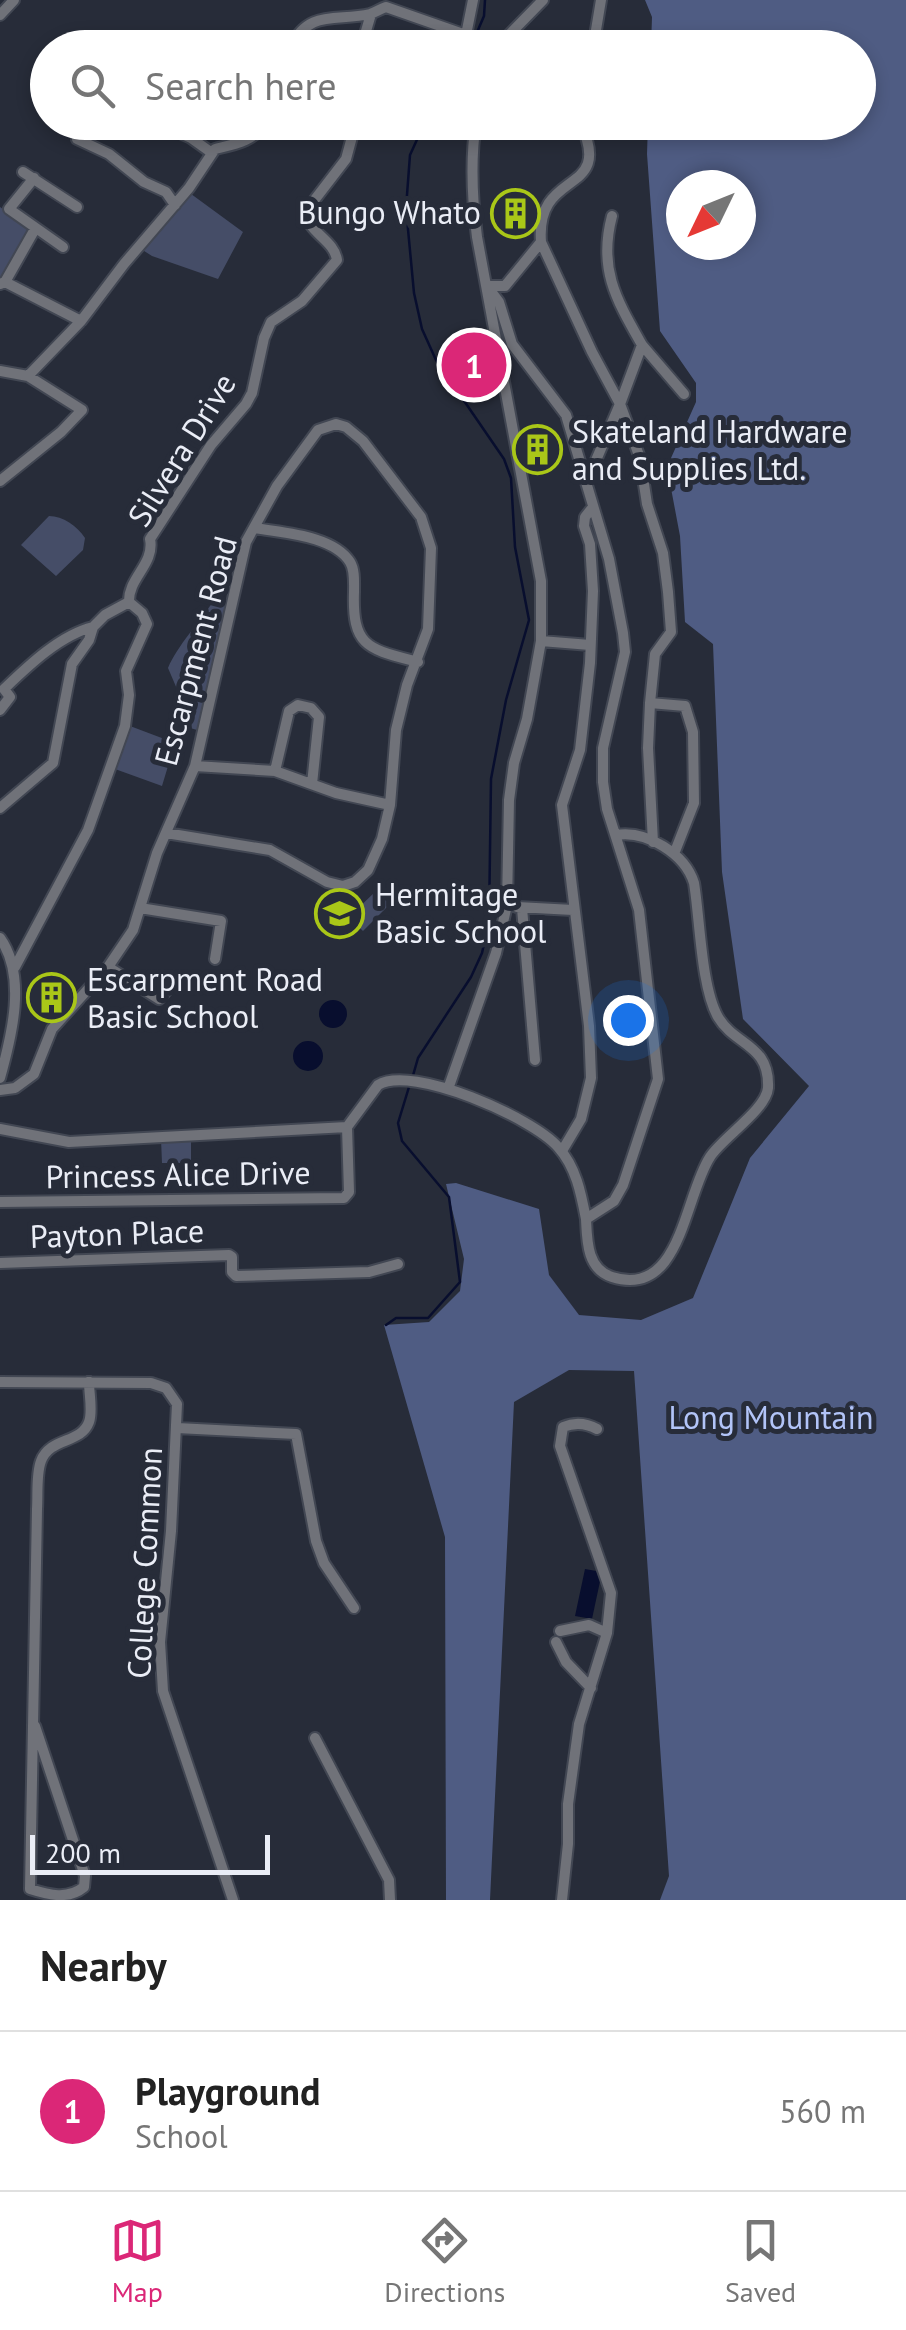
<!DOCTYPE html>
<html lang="en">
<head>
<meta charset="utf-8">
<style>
	:root { --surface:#fff; --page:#f6f6f6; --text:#222; --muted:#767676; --line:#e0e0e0; --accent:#db2777 }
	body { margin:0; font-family:"PT Sans",sans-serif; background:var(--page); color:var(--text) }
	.compass { position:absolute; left:666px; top:170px; width:90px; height:90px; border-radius:50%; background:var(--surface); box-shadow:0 5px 15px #0003; rotate:227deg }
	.scale { position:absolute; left:30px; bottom:25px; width:240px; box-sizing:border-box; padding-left:10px; border:5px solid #eaedf6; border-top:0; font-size:28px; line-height:35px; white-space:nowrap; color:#eaedf6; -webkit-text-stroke:8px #272c39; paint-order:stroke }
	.you { position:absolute; left:628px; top:1020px; width:35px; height:35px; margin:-25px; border:8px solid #fff; border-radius:50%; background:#1a73e8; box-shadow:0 0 0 15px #1a73e833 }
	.badge { display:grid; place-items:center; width:65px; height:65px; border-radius:50%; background:var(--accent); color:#fff; font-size:32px; font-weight:700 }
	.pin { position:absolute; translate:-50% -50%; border:5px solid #fff; box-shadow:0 2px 10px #0006 }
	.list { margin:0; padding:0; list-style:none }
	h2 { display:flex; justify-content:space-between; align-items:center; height:130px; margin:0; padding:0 40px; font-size:42px }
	h2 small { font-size:32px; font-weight:400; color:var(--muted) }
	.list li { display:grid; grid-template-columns:65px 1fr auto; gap:30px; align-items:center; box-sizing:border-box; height:160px; padding:0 40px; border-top:2px solid var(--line) }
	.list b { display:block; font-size:38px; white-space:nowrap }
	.list p { margin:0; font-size:32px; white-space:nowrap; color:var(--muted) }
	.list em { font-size:32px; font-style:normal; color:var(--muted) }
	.icon { flex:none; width:55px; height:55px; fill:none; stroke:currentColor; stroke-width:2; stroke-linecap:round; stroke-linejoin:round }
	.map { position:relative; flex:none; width:906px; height:1900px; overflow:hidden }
	.search { position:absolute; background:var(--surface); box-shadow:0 5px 15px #0003; left:30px; right:30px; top:30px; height:110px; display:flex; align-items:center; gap:25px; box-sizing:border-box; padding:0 35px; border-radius:55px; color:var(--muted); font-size:38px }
	.sheet { height:290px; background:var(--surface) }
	nav { display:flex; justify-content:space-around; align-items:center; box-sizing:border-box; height:140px; border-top:2px solid var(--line); background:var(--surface); font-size:28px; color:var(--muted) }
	nav a { display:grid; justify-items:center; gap:5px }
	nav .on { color:var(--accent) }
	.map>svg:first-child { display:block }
	.green { fill:#454d67 }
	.forest { fill:#4f5c83; fill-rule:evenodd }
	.water { fill:#080e2e }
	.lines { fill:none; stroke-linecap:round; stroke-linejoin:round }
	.stream { stroke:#080e2e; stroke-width:2.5 }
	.minor-casing { stroke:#424753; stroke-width:14 }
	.minor { stroke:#707279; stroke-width:10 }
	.labels { text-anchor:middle; stroke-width:10; stroke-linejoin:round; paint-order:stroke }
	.poi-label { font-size:32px; fill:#eaedf6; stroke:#272c39; text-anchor:start }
	.street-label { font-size:32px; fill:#eaedf6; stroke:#272c39 }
	.park-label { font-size:32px; fill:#b2c4f8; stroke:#272c39 }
</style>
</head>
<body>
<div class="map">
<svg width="906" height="1900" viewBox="0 0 906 1900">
	<rect width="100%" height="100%" fill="#272c39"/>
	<!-- green -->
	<path class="green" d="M187,191l56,41 -25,47 -66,-23 -11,-7z
		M0,207l31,22 -26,47 -5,1z
		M49,516c14,0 28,10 36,22l-2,12 -27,26 -35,-31z
		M214,600l12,3 -29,127 -10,-3 -1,-17 -18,-42c9,-22 32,-46 46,-68z
		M130,726l45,17 -13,43 -47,-17z
		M376,891l14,13 -27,27 -14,-14z
		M191,1138v25h-29l-1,-24z"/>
	<!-- forest -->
	<path class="forest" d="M645,0h261v1900h-246l9,-24 -35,-505 -65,-1 -55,32 -24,498h-44l-1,-363 -61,-212 45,-3 31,-31 4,-32 -18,-75 10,-1 83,26 10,66 30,40 62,5 52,-22 57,-140 59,-72 -66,-67 -21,-147 -9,-228 -28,-22 -5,-86 -13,-69 29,-65v-19l-36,-52 -13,-177 1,-31 210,-1v-74l-207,-1 1,-30zM681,185h60v60h-60z"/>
	<!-- water -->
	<path class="water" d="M319 1014a14 14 0 1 1 28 0a14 14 0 1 1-28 0Z
		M293 1056a15 15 0 1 1 30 0a15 15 0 1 1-30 0Z
		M585,1569l17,3 -10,47 -17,-3z"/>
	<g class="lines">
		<!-- stream -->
		<path class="stream" d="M475,37l9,-21 1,-16
			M412,1079l6,-21 53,-81 11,-24 7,-32 2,-142 15,-79 23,-80 -14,-73 -4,-69 -7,-19 -68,-99 -14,-31 -8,-36 -8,-85 4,-53 15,-33
			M386,1325l10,-7h32l32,-36 -11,-85 -47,-56 -4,-18 11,-36"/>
		<defs>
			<path id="minor" d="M0,15l14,-15
				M466,35l7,-35
				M290,48c19,-40 47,-26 80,-34 6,-2 10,-5 16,-7l80,28 12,13
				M361,48l10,-34
				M500,48l4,-8 39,-40
				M593,48l8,-48
				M156,122l35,16 21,15
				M77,139l32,15 35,28 22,10 9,13
				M23,172l54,35
				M34,178l-25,31 54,38
				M612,216c-14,53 4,83 30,129l-22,59 20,54 7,46 16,49 5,39 3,40 -16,22 -5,49 -2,45 5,94
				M541,242c-6,-76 75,-44 39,-120
				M5,282l30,-53
				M0,284l5,-2 76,39
				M487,286h18l36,-44 51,110 28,52 -32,75
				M642,345l42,49
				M0,371l28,5 54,34 -21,22 -61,49
				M28,376l53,-55 43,-57 65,-76 26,-39c21,-5 37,-7 52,-27
				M255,528c27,5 78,7 95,34 5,8 4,20 4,30 -2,56 15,57 64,70
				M541,641l49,4
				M650,703l35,3 8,26 1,71 -20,51
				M0,710l10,-13 -6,-8c24,-23 56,-54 89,-62
				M195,766l80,5 61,22 54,12
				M275,771l14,-60 9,-6 13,3 8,9 -7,67
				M0,808l53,-45 19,-99 17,-24 4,-13 12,-12 24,-13c-1,-24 26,-38 21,-63l61,-94 35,-41 6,-11 12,-55 7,-16 31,-21 35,-41c-3,-21 -30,-27 -31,-49l40,-52 10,-37
				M517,907l56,3
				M140,908l81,13 -6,38
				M522,908l13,152
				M0,938c27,38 12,97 0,140
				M15,967l73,-137 37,-104 4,-31 -3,-24 21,-47 -5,-11 -13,-11
				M108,967l51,32 8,-9
				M448,1089l48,-136 11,-48 2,-105 5,-37 13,-44 14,-78v-60l-64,-344c-5,-39 -7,-76 -1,-115
				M0,1090l15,-2 19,-14 18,-45 56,-62 25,-37 24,-77 38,-87 51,-224 31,-56 41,-56 18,-6 10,3 17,14 58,76 10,31 -3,81 -21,56 -11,45 -6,75 -8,34 -14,31 -13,12 -12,4 -16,-4 -57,-32 -104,-17
				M347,1127l31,-42c34,-21 155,33 180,62 18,20 23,46 28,72l28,-18 9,-16 35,-106 -19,-169 -32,-101 -4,-27v-34l22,-96 -2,-19 -14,-74 -43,-144 -54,-71 -13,-42 -12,-16
				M0,1129l69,13 278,-15
				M562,1151l19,-32 10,-41 -2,-52 -27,-221 18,-55 10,-87 3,-72 -3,-47 -6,-18 1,-9 8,-10
				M0,1202l344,-4 5,-6 -2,-65
				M586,1219c1,22 1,50 26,58 69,22 72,-80 98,-120 12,-19 56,-47 58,-69 2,-44 -33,-42 -50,-71 -17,-30 -18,-98 -24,-134 -9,-29 -47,-53 -78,-48
				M0,1263l229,-8 3,2v15l4,4 133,-4 29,-8
				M0,1382l151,1 15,5 11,16 -6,127 -11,111 3,49 70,209
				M177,1428l119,6 20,107 8,22 30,45
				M597,1429c-11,-6 -22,-7 -34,-2l-3,19 51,147 -4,40
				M560,1631l29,-6 18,8 -28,91 -11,80v40l-6,56
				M556,1642l10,20 25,26
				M35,1726l50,150 -1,11c-16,13 -35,8 -54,2l7,-380c1,-15 -1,-35 4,-48 9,-24 40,-17 48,-39 4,-11 0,-28 0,-40
				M315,1738l74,142 1,20"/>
		</defs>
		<!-- minor casing -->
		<use href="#minor" class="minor-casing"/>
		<!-- minor -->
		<use href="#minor" class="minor"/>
	</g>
	<!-- icons -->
	<defs>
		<symbol id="building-ring" viewBox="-11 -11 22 22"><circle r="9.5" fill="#272c39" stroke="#aac718" stroke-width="1.5"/><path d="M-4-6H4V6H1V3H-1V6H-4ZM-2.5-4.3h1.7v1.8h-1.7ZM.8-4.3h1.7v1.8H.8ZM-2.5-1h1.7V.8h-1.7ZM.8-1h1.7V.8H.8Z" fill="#aac718"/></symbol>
		<symbol id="school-ring" viewBox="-11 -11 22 22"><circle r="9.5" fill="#272c39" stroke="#aac718" stroke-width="1.5"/><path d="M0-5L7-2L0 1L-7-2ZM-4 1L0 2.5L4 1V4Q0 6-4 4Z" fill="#aac718"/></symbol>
	</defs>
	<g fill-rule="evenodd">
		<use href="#building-ring" x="488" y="186" width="55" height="55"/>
		<use href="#building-ring" x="510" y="422" width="55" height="55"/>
		<use href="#school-ring" x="312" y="886" width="55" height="55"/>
		<use href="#building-ring" x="24" y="970" width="55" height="55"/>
	</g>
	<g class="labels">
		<!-- poi labels -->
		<g class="poi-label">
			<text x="481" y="224" text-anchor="end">Bungo Whato</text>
			<text x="572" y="443">Skateland Hardware<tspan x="572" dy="37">and Supplies Ltd.</tspan></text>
			<text x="375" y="906">Hermitage<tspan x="375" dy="37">Basic School</tspan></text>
			<text x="87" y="991">Escarpment Road<tspan x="87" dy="37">Basic School</tspan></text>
		</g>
		<!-- street labels -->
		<g class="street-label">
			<text transform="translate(182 450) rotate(-58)" y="11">Silvera Drive</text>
			<text transform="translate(196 651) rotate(-75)" y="11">Escarpment Road</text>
			<text transform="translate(178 1175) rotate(-1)" y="11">Princess Alice Drive</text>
			<text transform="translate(117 1234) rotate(-2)" y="11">Payton Place</text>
			<text transform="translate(145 1563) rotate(-87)" y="11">College Common</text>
		</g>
		<!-- park labels -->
		<g class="park-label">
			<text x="771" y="1429">Long Mountain</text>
		</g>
	</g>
</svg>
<svg class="compass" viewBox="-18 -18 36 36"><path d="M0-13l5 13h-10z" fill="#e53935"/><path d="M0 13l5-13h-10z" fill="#767676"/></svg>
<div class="scale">200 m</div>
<div class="you"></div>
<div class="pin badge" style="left:474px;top:365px">1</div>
<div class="search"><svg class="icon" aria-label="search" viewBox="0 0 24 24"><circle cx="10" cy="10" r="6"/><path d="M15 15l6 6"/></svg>Search here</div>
</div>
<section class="sheet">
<h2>Nearby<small></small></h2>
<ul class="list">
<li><span class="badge">1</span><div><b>Playground</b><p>School</p></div><em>560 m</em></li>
</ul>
</section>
<nav>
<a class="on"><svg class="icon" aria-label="map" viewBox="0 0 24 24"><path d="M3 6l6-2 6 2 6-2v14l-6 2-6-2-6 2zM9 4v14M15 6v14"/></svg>Map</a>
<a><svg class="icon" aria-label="directions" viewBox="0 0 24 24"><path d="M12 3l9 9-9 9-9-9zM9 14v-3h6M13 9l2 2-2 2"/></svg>Directions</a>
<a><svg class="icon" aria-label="saved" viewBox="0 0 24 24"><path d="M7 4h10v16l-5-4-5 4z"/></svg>Saved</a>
</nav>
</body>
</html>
